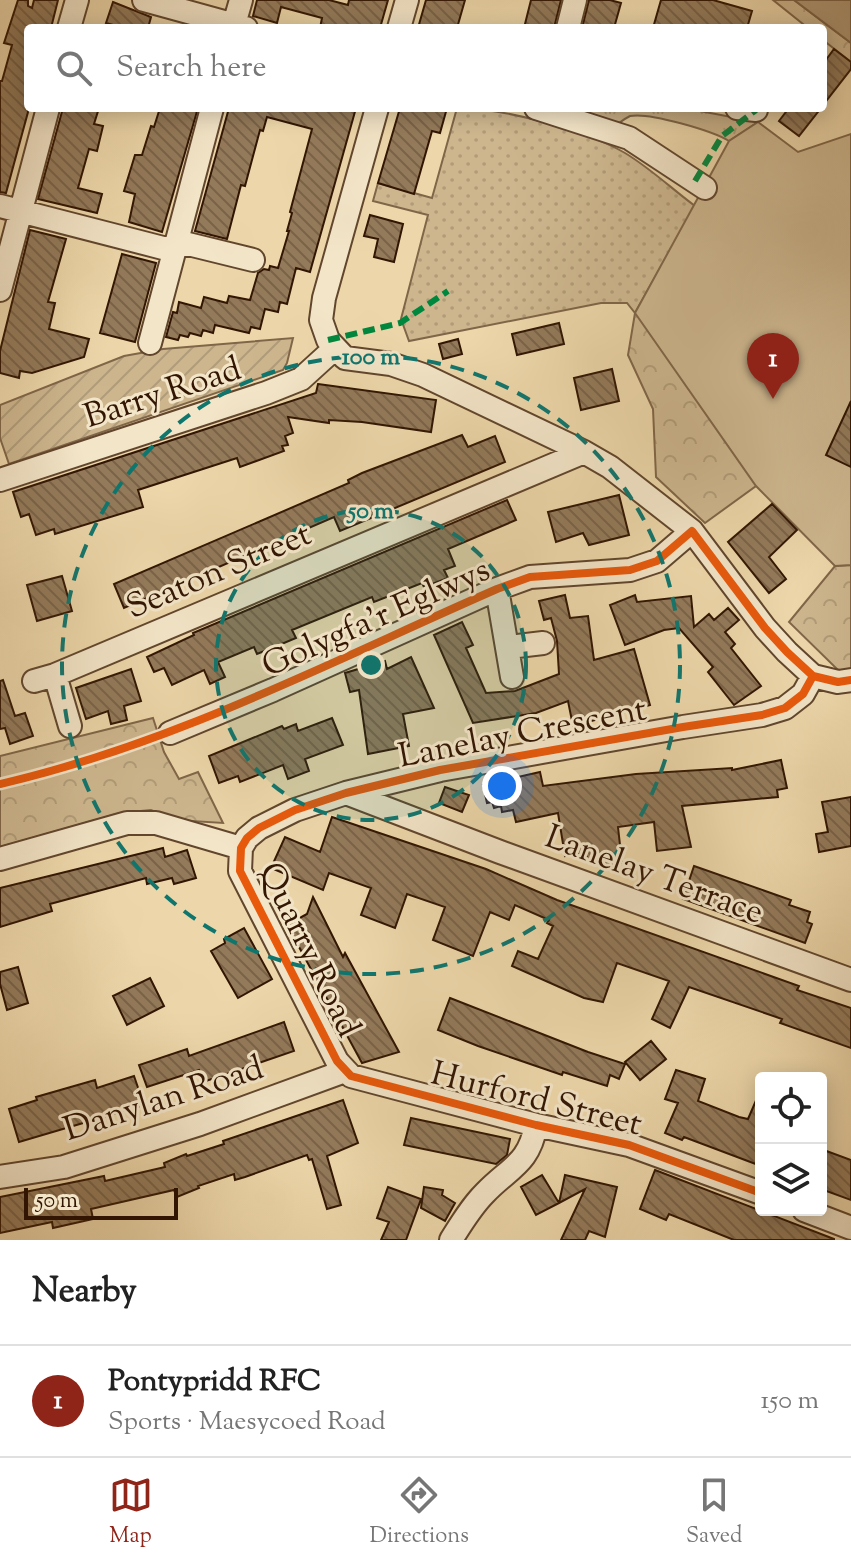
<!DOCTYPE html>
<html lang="en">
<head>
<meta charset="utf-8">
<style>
	:root { --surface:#fff; --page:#f2f2f2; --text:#222; --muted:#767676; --line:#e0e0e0; --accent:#8f2418 }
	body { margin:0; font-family:"Sorts Mill Goudy",serif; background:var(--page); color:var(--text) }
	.controls { position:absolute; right:24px; bottom:24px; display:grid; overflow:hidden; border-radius:8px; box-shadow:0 4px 20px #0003 }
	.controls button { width:72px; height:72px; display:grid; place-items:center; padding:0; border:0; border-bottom:2px solid var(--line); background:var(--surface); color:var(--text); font:40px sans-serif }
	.scale { position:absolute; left:24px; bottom:20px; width:154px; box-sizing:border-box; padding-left:8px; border:4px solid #321603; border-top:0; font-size:22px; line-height:28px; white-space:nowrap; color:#321603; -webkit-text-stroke:6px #f3e5c8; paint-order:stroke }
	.you { position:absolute; left:502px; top:786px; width:28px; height:28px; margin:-20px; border:6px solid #fff; border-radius:50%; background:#1a73e8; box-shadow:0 0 0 12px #1a73e833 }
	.badge { display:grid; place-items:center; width:52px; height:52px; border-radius:50%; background:var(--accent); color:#fff; font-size:26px; font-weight:700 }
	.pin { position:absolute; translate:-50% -66px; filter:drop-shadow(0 2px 4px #0008) }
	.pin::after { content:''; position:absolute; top:42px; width:28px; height:24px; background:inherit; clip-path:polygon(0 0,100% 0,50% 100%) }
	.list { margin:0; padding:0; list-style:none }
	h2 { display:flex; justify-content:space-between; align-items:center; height:104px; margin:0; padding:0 32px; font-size:34px }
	h2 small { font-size:26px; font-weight:400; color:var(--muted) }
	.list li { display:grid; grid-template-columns:52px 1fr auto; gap:24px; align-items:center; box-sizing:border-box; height:112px; padding:0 32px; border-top:2px solid var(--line) }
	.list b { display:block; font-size:30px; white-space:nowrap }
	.list p { margin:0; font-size:26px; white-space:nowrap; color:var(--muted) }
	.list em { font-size:26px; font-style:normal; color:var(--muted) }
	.icon { flex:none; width:44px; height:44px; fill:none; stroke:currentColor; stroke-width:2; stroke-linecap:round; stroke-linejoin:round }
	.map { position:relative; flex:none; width:851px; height:1240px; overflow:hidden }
	.search { position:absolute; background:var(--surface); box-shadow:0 4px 20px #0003; left:24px; right:24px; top:24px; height:88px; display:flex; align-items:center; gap:20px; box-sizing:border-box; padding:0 28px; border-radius:8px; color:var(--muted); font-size:30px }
	.sheet { height:216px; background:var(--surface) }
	nav { display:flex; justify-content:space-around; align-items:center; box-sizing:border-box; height:112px; border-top:2px solid var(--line); background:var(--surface); font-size:22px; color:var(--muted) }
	nav a { display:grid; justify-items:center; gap:4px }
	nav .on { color:var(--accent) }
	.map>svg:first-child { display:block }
	.grass { fill:url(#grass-tufts); stroke:#806648; stroke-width:2 }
	.forest { fill:url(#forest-crowns); stroke:#806648; stroke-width:2 }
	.park { fill:url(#park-dots); stroke:#806648; stroke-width:2 }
	.garden { fill:url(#garden-furrows); stroke:#806648; stroke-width:2 }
	.pitch { fill:#cdb68e; stroke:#806648; stroke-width:2 }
	.water { fill:#ad9571; stroke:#7c6245; stroke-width:2 }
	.building { fill:url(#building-back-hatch); stroke:#321603; stroke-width:2 }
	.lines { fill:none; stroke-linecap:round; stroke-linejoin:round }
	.street-casing { stroke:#61462d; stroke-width:26 }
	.street { stroke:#f3e5c8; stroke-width:22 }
	.quiet { stroke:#00873e; stroke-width:6; stroke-dasharray:12 6; stroke-linecap:butt }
	.cycleway-casing { stroke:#f3e5c8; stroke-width:13 }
	.cycleway { stroke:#e8590c; stroke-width:8 }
	.ring { fill:none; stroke:#0f766e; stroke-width:4; stroke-dasharray:14 10 }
	.labels { text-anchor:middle; stroke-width:6; stroke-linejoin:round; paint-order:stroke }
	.street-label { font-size:34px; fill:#321603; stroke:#f3e5c8 }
	.centre { fill:#0f766e; stroke:#f3e5c8; stroke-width:4 }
	.ring-label { font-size:24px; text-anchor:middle; font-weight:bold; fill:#0f766e; stroke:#f3e5c8; stroke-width:6; stroke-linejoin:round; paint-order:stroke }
</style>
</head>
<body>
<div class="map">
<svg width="851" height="1240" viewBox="0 0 851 1240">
	<defs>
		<pattern id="grass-tufts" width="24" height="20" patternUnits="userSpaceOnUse" patternTransform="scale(2)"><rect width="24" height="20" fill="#cdb68e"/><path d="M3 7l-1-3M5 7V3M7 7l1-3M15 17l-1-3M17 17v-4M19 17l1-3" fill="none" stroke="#b09c79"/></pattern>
		<pattern id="forest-crowns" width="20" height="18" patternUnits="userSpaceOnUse" patternTransform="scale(2)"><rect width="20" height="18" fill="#cdb68e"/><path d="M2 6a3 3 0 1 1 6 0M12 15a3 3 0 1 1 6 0" fill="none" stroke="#b09c79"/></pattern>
		<pattern id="park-dots" width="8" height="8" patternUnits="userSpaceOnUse" patternTransform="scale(2)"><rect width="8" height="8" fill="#cdb68e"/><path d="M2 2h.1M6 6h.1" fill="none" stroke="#b09c79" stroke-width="1.8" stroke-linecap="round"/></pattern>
		<pattern id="garden-furrows" width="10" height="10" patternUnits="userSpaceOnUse" patternTransform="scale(2)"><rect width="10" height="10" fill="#cdb68e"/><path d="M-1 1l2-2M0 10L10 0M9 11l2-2" fill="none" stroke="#b09c79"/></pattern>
		<pattern id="building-back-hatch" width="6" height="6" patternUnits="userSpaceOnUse" patternTransform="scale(2)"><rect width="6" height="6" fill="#937a5a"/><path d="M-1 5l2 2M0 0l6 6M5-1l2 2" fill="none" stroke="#796348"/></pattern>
	</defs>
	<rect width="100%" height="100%" fill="#edd7aa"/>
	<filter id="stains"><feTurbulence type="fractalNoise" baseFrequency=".0025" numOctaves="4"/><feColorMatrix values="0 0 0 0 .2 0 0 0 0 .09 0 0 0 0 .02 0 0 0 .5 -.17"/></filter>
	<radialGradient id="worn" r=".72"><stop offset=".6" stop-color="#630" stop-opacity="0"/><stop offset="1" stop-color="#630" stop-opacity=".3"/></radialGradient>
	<!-- grass -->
	<path class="grass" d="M568,108h116l74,14 -29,19c-16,-10 -80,-29 -99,-25 -4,2 -7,4 -11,7z"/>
	<!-- forest -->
	<path class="forest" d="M773,0h21l57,43v19l-28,-22v-12h-15z
		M685,312l82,158 -11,16 -51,37 -49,-46 -3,-68 -25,-54 7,-42z
		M851,565v104l-12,2 -50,-49 46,-56z
		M153,718l11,34 15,27 19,-7 25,51 -48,-3 -24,-10 -31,3 -120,34v-91z"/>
	<!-- park -->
	<path class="park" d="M457,108c46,0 128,22 168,45 25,15 47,36 70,53l-60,107 -8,-10h-26l-192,38 -8,-22 27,-104 -55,-14 5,-18 54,15z"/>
	<!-- garden -->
	<path class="garden" d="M293,338l-6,25 -4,7 -274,94 -9,-26v-33l124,-49 39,-7z"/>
	<!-- pitch -->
	<path class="pitch" d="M758,122l40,30 53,-18v431l-16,1 -79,-80 -121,-173 94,-172z"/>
	<!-- water -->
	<path class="water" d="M794,0h57v43z"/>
	<!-- building -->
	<path class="building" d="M18,0h10v6l4,2 2,-8h24l-7,28h-23v84l-22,81 -6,-1v-111h2l10,-36 -8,-2z
		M257,0h72l19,5 1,-5h39l-8,28h-60l2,-10 -41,-11 -4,16 -24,-7z
		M426,0h39l-8,28h-39z
		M531,0h30l-7,28h-30z
		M589,0h21l11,3 -7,25h-32z
		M661,0h52l39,11 -5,17h-94z
		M113,2l38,15 -3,11h-24l-18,-5z
		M834,49l17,13v7l-28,36v-41z
		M63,108h36l-5,16 9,2 -6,25 -8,-2 -11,39 24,6 -5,19 -59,-14z
		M160,108h38l-36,124 -33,-10 6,-28 -11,-3 11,-36h7l9,-29 3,1z
		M229,108h127l-46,164 -14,-4 -9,36 -7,-2 -2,10 -13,-3 -5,20 -9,-2 -2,6 -34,-8 -2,8 -10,-3 -2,6 -11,-3 -2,4 -8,-2 -2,5 -12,-3 7,-25 4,1 2,-11 22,6 3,-11 23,6 2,-7 21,4 8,-27 6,-4 5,1 1,-4 8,2 11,-37h-2l5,-18 -2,-1 22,-83 -45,-12 -4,14 -3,-1 -15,56 -4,-1 -14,54 -32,-8z
		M400,108h47l-7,25 -8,-2 -18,63 -36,-11z
		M789,108h32l-22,28 -20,-15z
		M370,215l33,9 -9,38 -20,-5 4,-18 -14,-3z
		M30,230l36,9 -18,63 7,1 -6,26 40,10 -5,18 -52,16 -12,-2 -1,7 -19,-5v-22z
		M122,254l34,9 -21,79 -35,-9z
		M559,323l5,21 -47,11 -5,-21z
		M458,339l4,15 -19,5 -4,-15z
		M612,369l7,32 -38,9 -7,-32z
		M318,384l118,16 -5,32 -69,-10 -33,-2v3l-41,-6 5,16 -8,3 3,9 -6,1 2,5 -44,16 -3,-9 -99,32 5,17 -88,27 -1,-5 -18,6 -7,-21 -8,3 -8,-25 303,-99z
		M851,401v66l-25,-12z
		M462,435l6,12 27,-11 10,26 -165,69 -6,-14 -210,91 -10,-24 235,-101 -1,-3 14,-7z
		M619,495l10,40 -40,10 -6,-12 -27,9 -8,-30z
		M507,500l9,20 -68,29 7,17 -11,4 4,8 -24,9 -2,-4 -48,19 -2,-5 -80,33 4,8 -24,10 -15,6 -3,-7 -36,15 7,15 -15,7 -6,-14 -32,15 -8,-17 -10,4 -7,-15 47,-22 -1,-2z
		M772,504l25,26 -28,27 17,22 -17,14 -41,-51z
		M62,576l10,35 -35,10 -10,-36z
		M565,595l5,23 18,-2 6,44 40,-11 16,56 -77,21 -5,-25 -32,12 -63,10 -39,-88 28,-13 11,23 -7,3 20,45 29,-2 44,-17 -2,-33 -6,-23 -7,2 -5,-19z
		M635,595l2,7 54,-6 3,31 15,-13 5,6 14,-12 11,12 -14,12 10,12 -4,4 30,38 -27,19 -26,-33 5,-5 -34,-39 -15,2 -39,15 -15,-40z
		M411,657l23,51 -31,6 6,32 -41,8 -9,-64 -9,2 -5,-19 40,-12 2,8z
		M131,669l10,32 -17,5 3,14 -16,4 -3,-13 -22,8 -10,-31z
		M3,680l12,36 10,-3 8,23 -23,8 -5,-16 -5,1v-48z
		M332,718l11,27 -38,14 4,12 -21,8 -5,-14 -43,17 -2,-6 -19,7 -10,-27 73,-30 2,3 12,-5 2,7z
		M781,760l6,28 -10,2 1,7 -96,9 9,41 -34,4 -3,-29 -36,5 4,36 -22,3 -1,-4 -11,1 -2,-10 -21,3 -7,-43 -42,9 -3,-12 -11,2 -1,-6 -7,2 -2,-6 -5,1 -4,-18 57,-13 3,14 93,-12 96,-6v2z
		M445,787l24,8 -7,17 -23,-9z
		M851,797v49l-32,6 -3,-18 12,-2 -6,-30z
		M332,817l154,52 71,31 242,86 -2,4 54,18v40l-71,-25 2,-4 -93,-32 -19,41 -18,-9 17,-38 -52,-18 -14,39 -19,-4 -72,-32 6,-15 20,8 15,-33 -6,-3 2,-3 -34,-15 -6,15 -19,-8 -17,44 -40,-16 12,-33 -38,-13 -12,34 -34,-13 10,-27 -42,-15 -6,17 -52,-22 14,-31 35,15z
		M163,848l2,9 22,-7 9,28 -22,6 -2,-6 -25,6 -1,-6 -96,26 2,7 -52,16v-39z
		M694,866l97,34 -2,5 21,7 -3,10 5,2 -7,19 -122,-44z
		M313,897l30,60 2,-4 54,99 -37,11 -75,-138 20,-11z
		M244,928l28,51 -34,19 -27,-47 14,-8 -1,-4z
		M18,967l10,36 -21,7 -7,-26v-12z
		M150,978l14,28 -37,19 -14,-29z
		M450,998l138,54 37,12 -6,15 -9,-4 -3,11 -44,-14 -1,3 -84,-29 -40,-16z
		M284,1022l10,29 -91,31 -4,-12 -52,17 -8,-22 48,-16 2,7z
		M651,1041l15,18 -26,21 -15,-18z
		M676,1070l29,9 -7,22 41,16 9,2 13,-30v77l-77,-29 -2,3 -17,-7 13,-30 -13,-4z
		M134,1076l10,29 -125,37 -10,-33 28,-9 -1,-3 59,-17 2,8z
		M343,1100l15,43 -31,13 14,49 -14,4 -15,-50 -3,1 -2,-5 -62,22 -10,3 -1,-6 -36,12 1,2 -22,9 -3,-7 -83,19 2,10 -40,9 -1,-6 -52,11v-36l104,-21 1,5 60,-14 -1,-4 22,-9 1,2 37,-12 -1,-3z
		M411,1118l99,21 -3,16 -11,9 -92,-19z
		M821,1149l30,11v40l-30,-11z
		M655,1170l179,69v1h-100l-65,-26 -3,6 -26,-11z
		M542,1175l17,28 -23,12 -15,-28z
		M565,1175l52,12 -12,50 -16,-6 -4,9h-24l24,-51 -26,14z
		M388,1187l33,12 -15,41h-25l8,-18 -12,-4z
		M424,1187l19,3 -1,5 13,8 -10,18 -24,-13z"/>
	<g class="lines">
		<defs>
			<path id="street" d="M144,0l102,28
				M69,28l8,-28
				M233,28l8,-28
				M399,28l8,-28
				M568,28l7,-28
				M377,108l-53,190 -3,22 7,20 17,18 46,6 32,11 161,77 26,15 82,64 73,97 22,24 26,24 25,6 13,-2
				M536,108l93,30 76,50
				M737,108l19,2
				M0,206l163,42 25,-4 65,16
				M0,290l48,-182
				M150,343l62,-235
				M0,480l266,-87 35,-14 33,-30
				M497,589l15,88
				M509,647l34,-4
				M55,675l15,51
				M34,681l21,-6 529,-223
				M170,733l103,-43 224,-101 33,-12 100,-7 27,-9 35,-30
				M346,793l154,59 351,128
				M0,859l127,-36h29l85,25
				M0,1177l64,-10 136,-43 145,-53
				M761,1193l-132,-48 -93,-20 -185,-49 -14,-15 -97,-190 1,-23 6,-10 12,-10 36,-18 51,-17 94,-23 243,-43 79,-12 23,-7 18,-14 10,-18
				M804,1210l47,18
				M451,1240c10,-16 20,-33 34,-47 25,-26 44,-29 51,-68"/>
		</defs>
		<!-- street casing -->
		<use href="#street" class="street-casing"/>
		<!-- street -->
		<use href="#street" class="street"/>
		<!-- quiet -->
		<path class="quiet" d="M695,181l27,-45 34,-26
			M328,340l72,-17 48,-32"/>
		<defs>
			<path id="cycleway" d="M0,784c174,-40 334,-124 497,-195l33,-12 100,-7 27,-9 35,-30 73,97 22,24 26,24 25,6 13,-2
				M761,1193l-132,-48 -93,-20 -185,-49 -14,-15 -97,-190 1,-23 6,-10 12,-10 36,-18 51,-17 94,-23 243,-43 79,-12 23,-7 18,-14 10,-18"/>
		</defs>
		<!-- cycleway casing -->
		<use href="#cycleway" class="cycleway-casing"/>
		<!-- cycleway -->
		<use href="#cycleway" class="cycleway"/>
	</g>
	<!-- distance rings -->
	<circle cx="371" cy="665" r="155" fill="#0f766e" fill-opacity=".12"/>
	<g class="ring">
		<circle cx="371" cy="665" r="155"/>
		<circle cx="371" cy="665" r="309"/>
	</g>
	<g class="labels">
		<!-- street labels -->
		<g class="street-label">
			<text transform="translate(162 391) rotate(-18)" y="12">Barry Road</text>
			<text transform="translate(218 569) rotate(-23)" y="12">Seaton Street</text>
			<text transform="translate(375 616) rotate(-24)" y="12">Golygfa'r Eglwys</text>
			<text transform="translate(522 731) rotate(-11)" y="12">Lanelay Crescent</text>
			<text transform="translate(655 873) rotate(20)" y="12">Lanelay Terrace</text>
			<text transform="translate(311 949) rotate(64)" y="12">Quarry Road</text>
			<text transform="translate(163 1097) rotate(-18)" y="12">Danylan Road</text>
			<text transform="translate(537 1097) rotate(14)" y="12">Hurford Street</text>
		</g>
	</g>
	<circle cx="371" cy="665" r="12" class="centre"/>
	<g class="ring-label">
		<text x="371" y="364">100 m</text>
		<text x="371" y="518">50 m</text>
	</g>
	<rect width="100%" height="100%" filter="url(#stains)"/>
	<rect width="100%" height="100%" fill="url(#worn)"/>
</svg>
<div class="controls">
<button><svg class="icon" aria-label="locate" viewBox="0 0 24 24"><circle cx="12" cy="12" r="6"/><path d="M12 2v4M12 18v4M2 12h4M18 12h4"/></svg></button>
<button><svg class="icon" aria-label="layers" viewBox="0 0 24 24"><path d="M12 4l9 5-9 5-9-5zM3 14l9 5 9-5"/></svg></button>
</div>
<div class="scale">50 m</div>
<div class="you"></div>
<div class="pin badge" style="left:773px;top:399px">1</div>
<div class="search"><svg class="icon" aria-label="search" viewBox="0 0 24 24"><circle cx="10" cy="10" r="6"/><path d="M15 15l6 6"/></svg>Search here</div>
</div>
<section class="sheet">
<h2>Nearby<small></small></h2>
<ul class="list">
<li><span class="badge">1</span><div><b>Pontypridd RFC</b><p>Sports · Maesycoed Road</p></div><em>150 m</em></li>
</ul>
</section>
<nav>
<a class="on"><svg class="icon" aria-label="map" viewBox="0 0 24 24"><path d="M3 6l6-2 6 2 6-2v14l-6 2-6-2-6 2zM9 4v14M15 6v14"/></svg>Map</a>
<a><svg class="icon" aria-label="directions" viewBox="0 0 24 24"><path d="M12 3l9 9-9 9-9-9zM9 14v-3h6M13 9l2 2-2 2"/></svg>Directions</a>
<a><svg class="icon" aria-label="saved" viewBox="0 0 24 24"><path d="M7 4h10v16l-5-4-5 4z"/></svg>Saved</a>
</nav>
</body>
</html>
